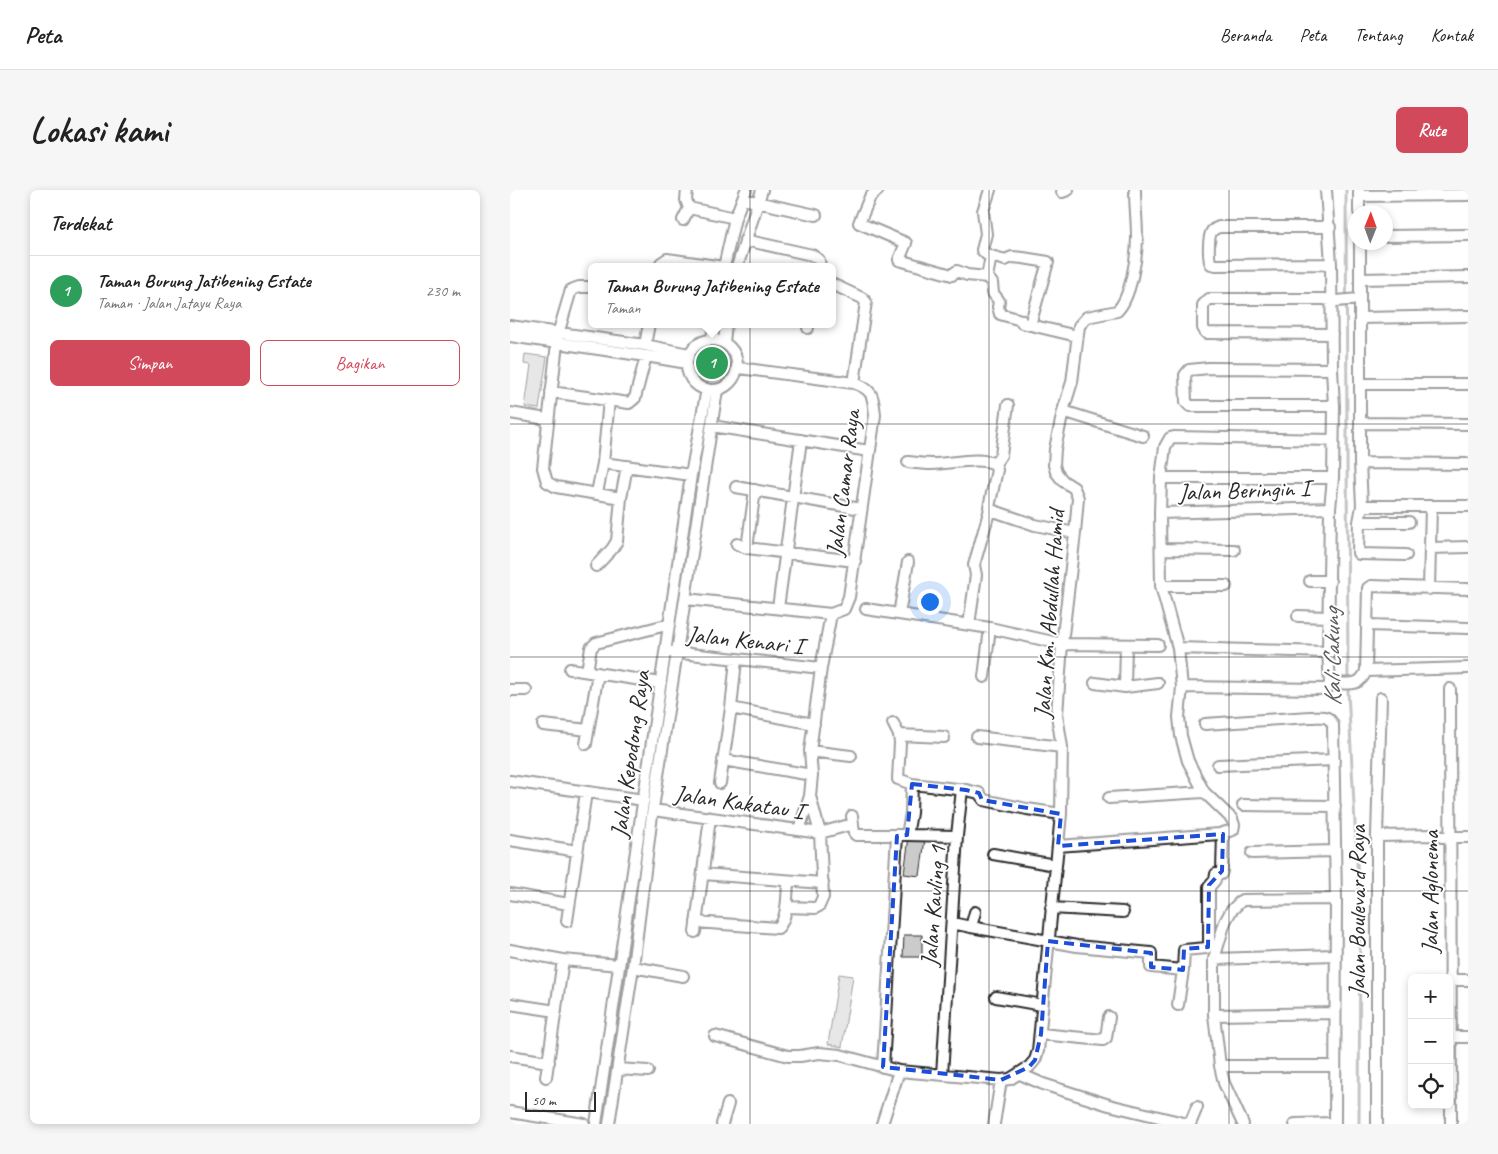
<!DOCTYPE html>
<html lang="id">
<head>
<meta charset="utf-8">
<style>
	:root { --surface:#fff; --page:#f6f6f6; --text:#222; --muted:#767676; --line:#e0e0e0; --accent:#d1495b }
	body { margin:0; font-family:Caveat,sans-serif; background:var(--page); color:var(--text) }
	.controls { position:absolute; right:15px; bottom:15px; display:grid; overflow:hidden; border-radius:8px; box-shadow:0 2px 8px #0003 }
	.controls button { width:45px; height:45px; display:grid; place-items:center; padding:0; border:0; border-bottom:1px solid var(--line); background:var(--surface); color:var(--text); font:25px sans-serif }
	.compass { position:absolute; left:838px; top:15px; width:45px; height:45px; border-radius:50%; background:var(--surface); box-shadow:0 2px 8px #0003; rotate:1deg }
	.scale { position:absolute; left:15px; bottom:12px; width:71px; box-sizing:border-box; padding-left:5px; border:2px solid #2b2b2b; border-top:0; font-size:14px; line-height:18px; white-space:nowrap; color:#2b2b2b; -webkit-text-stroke:4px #fff; paint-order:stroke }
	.you { position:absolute; left:419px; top:411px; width:18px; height:18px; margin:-12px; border:4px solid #fff; border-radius:50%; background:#1a73e8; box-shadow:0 0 0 8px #1a73e833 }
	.badge { display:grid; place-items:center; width:32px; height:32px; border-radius:50%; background:var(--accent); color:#fff; font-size:16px; font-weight:700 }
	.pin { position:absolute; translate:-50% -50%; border:2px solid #fff; box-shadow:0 1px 5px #0006 }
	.popup { position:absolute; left:78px; top:73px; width:248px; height:65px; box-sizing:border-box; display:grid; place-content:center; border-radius:8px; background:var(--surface); filter:drop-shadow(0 1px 4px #0005); font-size:16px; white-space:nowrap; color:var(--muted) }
	.popup b { font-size:19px; color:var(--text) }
	.popup::after { content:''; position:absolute; left:50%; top:100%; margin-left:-10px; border:10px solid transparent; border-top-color:var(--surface) }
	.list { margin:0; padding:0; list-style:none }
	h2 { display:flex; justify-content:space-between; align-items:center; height:65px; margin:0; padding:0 20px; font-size:21px }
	h2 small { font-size:16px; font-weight:400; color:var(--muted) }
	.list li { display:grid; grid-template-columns:32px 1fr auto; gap:15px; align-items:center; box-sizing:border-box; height:70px; padding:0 20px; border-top:1px solid var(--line) }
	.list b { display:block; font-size:19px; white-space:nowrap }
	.list p { margin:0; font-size:16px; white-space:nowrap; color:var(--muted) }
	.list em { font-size:16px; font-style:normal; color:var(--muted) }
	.actions { display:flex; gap:10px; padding:15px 20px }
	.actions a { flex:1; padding:11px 0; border:1px solid var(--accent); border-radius:8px; text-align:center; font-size:18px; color:var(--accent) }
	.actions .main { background:var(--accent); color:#fff }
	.icon { flex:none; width:28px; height:28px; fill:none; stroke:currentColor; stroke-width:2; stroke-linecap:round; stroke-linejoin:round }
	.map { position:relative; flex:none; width:958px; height:934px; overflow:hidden; border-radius:8px }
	header { display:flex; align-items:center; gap:30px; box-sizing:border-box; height:70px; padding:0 25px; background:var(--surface); border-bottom:1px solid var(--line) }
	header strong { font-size:24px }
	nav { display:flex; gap:28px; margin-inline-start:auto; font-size:18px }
	.intro { display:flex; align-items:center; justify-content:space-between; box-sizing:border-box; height:120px; padding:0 30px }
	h1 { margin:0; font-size:35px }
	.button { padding:12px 22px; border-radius:8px; background:var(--accent); color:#fff; font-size:18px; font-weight:700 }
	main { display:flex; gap:30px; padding:0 30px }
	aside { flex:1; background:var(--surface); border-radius:8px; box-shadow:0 2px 8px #0003 }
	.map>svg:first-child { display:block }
	.park { fill:url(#park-tufts); stroke:#868686 }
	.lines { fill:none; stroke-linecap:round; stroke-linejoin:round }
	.stream { stroke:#7e7e7e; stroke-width:3 }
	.building { fill:#cbcbcb; stroke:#2b2b2b }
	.minor-casing { stroke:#2b2b2b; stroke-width:14 }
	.minor { stroke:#fff; stroke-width:10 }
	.marked { fill:none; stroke:#1d4ed8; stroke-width:4; stroke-dasharray:10 6; stroke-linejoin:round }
	.grid { fill:none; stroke:#2b2b2b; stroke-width:1; stroke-opacity:0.55 }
	.labels { text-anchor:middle; stroke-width:4; stroke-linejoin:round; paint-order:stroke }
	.street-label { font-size:24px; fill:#2b2b2b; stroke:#fff }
	.water-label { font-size:25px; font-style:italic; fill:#5c5c5c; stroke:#fff }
</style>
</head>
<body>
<header>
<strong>Peta</strong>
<nav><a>Beranda</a><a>Peta</a><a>Tentang</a><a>Kontak</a></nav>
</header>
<div class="intro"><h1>Lokasi kami</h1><a class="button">Rute</a></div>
<main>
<aside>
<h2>Terdekat<small></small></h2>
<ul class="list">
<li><span class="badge" style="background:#2e9e5b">1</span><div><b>Taman Burung Jatibening Estate</b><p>Taman · Jalan Jatayu Raya</p></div><em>230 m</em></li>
</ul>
<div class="actions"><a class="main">Simpan</a><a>Bagikan</a></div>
</aside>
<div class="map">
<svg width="958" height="934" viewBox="0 0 958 934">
	<defs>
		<pattern id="park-tufts" width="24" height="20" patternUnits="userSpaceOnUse" patternTransform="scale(1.25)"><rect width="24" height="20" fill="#e0e0e0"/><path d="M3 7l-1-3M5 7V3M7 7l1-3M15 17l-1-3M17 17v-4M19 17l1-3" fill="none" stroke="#c0c0c0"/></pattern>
	</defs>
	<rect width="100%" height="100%" fill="#fff"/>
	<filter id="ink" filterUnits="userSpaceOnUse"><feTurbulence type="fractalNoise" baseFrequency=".02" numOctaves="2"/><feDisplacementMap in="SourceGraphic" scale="10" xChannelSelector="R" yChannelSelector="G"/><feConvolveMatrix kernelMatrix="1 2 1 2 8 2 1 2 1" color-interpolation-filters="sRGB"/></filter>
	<g filter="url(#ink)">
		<!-- park -->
		<path class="park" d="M181 174a21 21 0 1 1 42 0a21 21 0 1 1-42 0Z"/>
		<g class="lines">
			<!-- stream -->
			<path class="stream" d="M836,0l2,501 12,228 -1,205"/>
		</g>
		<!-- building -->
		<path class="building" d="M15,164l22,3 -8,52 -14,-2 6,-42 -7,-1z
			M399,647l16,2 -5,37 -16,-2z
			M394,745h18v22h-19z
			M329,784l14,2 -11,71 -14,-3z"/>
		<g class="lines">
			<defs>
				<path id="minor" d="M368,0l-8,7 -11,26 47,20 -7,17 53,15 5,-4 10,4 20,2
					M480,0l-7,21 3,23 -4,16 4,4 5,2 -4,21 5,6 1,10 6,8 -1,6 2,7 21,6 1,3 55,13
					M816,0l5,74 1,105 2,37 -1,72 -3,30 -2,144 2,31
					M849,1v21
					M552,2l6,-2
					M849,6l109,-1
					M233,9l73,16
					M179,18l46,10
					M173,30l6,-12 -3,-8 1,-10
					M820,37h-111c-3,1 -5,2 -7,4 -4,5 -4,28 -1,33l5,1 115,-1
					M876,46l82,-1
					M235,50l67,15 7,5 1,7
					M850,52v221l2,43 -3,16 -1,31 1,1 47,1
					M481,66l14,4 7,-3 11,1 25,4 -18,63
					M150,77l1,-4 6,-4 57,8
					M214,77l11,-49 11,-28
					M227,77l25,-77
					M850,89l108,-2
					M322,94l30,14 4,4 -12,81
					M82,97h-13l-8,3 -13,44 -15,134 4,14 9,5 65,11
					M850,128l108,-2
					M0,136l135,19 44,9
					M298,138v-4
					M822,144l-126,-1 -3,-5v-23l6,-6h115l12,2 23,-2
					M0,146l136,20 41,7
					M202,149l2,-15
					M177 175a25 25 0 1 1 50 0a25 25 0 1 1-50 0Z
					M214,152l2,-18
					M135,155l4,-21
					M229,178l115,15c20,7 19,14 21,32l-26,182 -5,12 -13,5
					M822,179l-123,-1 -20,2 -4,5 1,27 4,4h144
					M850,194h108
					M41,202l78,11 6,-5 11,-42
					M553,221l80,25
					M0,223l37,6
					M850,233l108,1
					M202,236l157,25
					M398,272c8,1 16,2 24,2 17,0 49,-8 63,0l2,6 -8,37 2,3 44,15 40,8
					M93,273l88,12
					M850,273l108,1
					M485,274l6,-9 7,-50
					M651,288h172
					M226,297l125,22
					M87,303l6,-30 6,-63
					M852,316h106
					M650,323l170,-5
					M849,332h50
					M227,354l10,4 108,13
					M237,358l8,-58
					M920,358l38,-1
					M651,359l73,1
					M86,376l16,-17 5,-8 4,-43 6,-32
					M800,391h20
					M651,396h65
					M919,399l2,-83
					M176,409l145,15
					M268,418l23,-168
					M356,419l124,19 72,16 96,1
					M389,424l9,-52
					M788,426l31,1
					M459,435l7,-50 -2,-10 16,-56
					M857,435l101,3
					M668,458l150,4
					M161,462l150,16
					M60,479l91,14
					M77,481l4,-23 5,-5 74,-19
					M856,481l102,-3
					M474,487l6,-49
					M585,493l30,4 33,-4
					M615,497l1,-42
					M672,497l144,2 2,-1 2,-5c16,-1 29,6 36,-12l2,-83 3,-2 97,3
					M940,499l1,435
					M0,500h16
					M221,518l83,16
					M695,534l105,-7c12,0 18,-3 23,8l3,174 -1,225
					M33,535l45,5
					M389,545l45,2
					M467,547l85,10
					M76,554l12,-71
					M300,561l41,5
					M213,570l89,15
					M708,575l116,-5
					M0,591l134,19
					M210,593l11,-75 5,-48
					M402,594l54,6 13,3 5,7 43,9 34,5
					M599,608l95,-6
					M733,615l92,1
					M143,620l167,23 33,-9
					M342,626l2,17 2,2h51l4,-22 1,-29 -14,-5 2,-36 -1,-8 -6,-12
					M289,640l11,-34 2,-21 -2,-24 11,-83 10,-54
					M397,645l50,1
					M867,646l59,-1 6,2h26
					M0,650l67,11
					M548,656l161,-12 14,-4 1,-5 -2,-6 -28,-27 -16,-31 -7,-25 -2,-19 3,-30 -4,-39 -17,-62 -1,-73 1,-35 4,-31 5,-9 4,-1 159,3
					M742,663l82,-2
					M483,664l62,11
					M193,684l120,9
					M0,704l59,10
					M276,717l29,1 4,-2 4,-9 -3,-64 -10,-37
					M541,718l72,4
					M465,722l-4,15 106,19 74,7v14l32,3 -5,35
					M57,731l19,-129
					M186,732l82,6c10,-10 9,-33 10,-47
					M442,733l19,4
					M185,742l15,-114
					M0,760l53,10 56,5
					M704,769l121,-4
					M123,777l50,9
					M673,780l1,-20 23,-2 2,-3v-58l6,-7 1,-6h5l1,-3 1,-37
					M940,790h18
					M486,807l46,8
					M0,814l46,7
					M704,825l121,-2
					M531,844l62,6 3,-2 3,-21
					M205,846l73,20h12l19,-3 21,2 59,16 102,9 9,-1 19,-12 6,-7 3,-9 23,-237 1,-67 -5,-32 5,-71 13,-111 3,-35 -4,-10 -11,-7 -7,-9 -2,-7 1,-16 8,-38 9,-29 7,-56 8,-9 30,-6c14,-13 20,-55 20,-74 0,-16 -2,-31 -2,-47
					M940,847h18
					M0,866l39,6
					M710,876h115
					M373,877l14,-231
					M108,879l30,2
					M510,884l23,10 66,21 79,19
					M432,885l15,-239 5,-47
					M36,887l17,-117
					M0,922l74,12
					M86,934l95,-649 16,-86
					M99,934l24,-157 19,-152 65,-425
					M212,934l6,-20
					M372,934l17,-53
					M484,934l7,-44
					M680,934l7,-17
					M733,934l-19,-41 -4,-17 -6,-51v-56l11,-37 6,-11 11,-11 94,-1
					M785,934l40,-1
					M867,934v-288l4,-138"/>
			</defs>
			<!-- minor casing -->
			<use href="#minor" class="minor-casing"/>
			<!-- minor -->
			<use href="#minor" class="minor"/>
		</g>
	</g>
	<!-- marked area -->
	<path d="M0 0H958V934H0ZM402,594l54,6 13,3 3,7 79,14 -3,32 165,-12 -1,37 -13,14 -1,62 -24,2 -1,21 -8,-1 -24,-2v-14l-103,-12 -7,93 -6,26 -6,7 -28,13 -118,-13 14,-231 10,-1z" fill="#fff" fill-opacity=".55" fill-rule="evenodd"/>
	<path class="marked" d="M402,594l54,6 13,3 3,7 79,14 -3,32 165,-12 -1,37 -13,14 -1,62 -24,2 -1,21 -8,-1 -24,-2v-14l-103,-12 -7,93 -6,26 -6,7 -28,13 -118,-13 14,-231 10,-1z"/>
	<!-- grid -->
	<path class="grid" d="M240,0v934M479,0v934M719,0v934M0,234h958M0,467h958M0,701h958"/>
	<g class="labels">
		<!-- street labels -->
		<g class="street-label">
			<text transform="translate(333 293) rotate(-83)" y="8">Jalan Camar Raya</text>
			<text transform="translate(734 300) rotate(-2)" y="8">Jalan Beringin I</text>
			<text transform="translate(539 424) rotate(-86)" y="8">Jalan Km. Abdullah Hamid</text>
			<text transform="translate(235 450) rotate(6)" y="8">Jalan Kenari I</text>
			<text transform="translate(120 564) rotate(-82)" y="8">Jalan Kepodong Raya</text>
			<text transform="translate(229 612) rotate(8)" y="8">Jalan Kakatau I</text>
			<text transform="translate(920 702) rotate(-90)" y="8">Jalan Aglonema</text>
			<text transform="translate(423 716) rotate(-86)" y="8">Jalan Kavling 1</text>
			<text transform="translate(847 721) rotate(-90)" y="8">Jalan Boulevard Raya</text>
		</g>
		<!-- water labels -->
		<g class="water-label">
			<text transform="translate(821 467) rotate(-91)" y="9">Kali Cakung</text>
		</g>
	</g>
</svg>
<div class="controls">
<button>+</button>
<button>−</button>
<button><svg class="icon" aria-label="locate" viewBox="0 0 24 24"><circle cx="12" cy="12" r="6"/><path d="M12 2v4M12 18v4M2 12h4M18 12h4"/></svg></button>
</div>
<svg class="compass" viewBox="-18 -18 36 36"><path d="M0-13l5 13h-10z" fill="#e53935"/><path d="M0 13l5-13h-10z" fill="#767676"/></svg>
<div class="scale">50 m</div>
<div class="you"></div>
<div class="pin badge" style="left:202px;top:173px;background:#2e9e5b">1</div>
<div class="popup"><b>Taman Burung Jatibening Estate</b>Taman</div>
</div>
</main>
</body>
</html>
